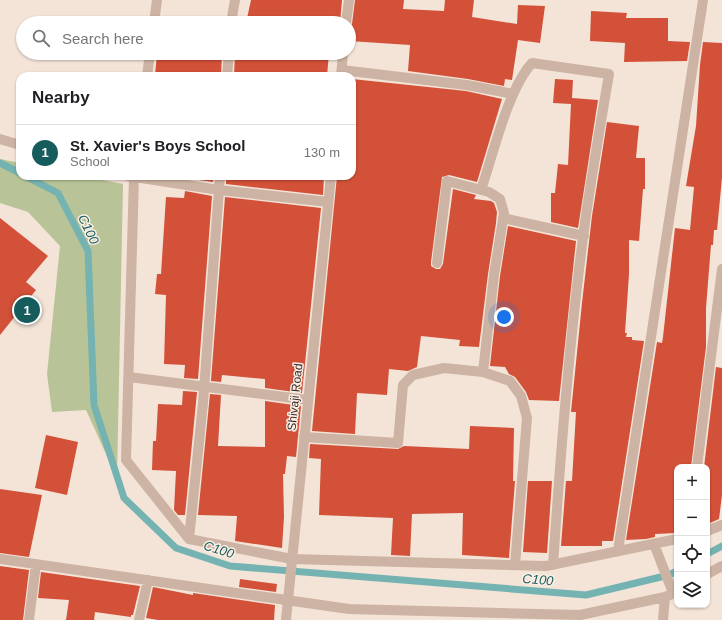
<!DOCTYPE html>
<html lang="en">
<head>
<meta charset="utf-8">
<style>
	:root { --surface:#fff; --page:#f2f2f2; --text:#202124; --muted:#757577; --line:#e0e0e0; --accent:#175c5c }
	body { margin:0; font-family:Arial,sans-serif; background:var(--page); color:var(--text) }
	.controls { position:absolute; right:12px; bottom:12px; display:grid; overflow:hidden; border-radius:8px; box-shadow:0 1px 3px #0004 }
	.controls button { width:36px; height:36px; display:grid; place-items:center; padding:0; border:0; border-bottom:1px solid var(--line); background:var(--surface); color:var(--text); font:20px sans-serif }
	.you { position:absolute; left:504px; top:317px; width:14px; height:14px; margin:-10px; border:3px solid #fff; border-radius:50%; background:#1a73e8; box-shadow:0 0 0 6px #1a73e833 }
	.badge { display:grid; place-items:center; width:26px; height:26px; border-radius:50%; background:var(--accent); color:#fff; font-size:13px; font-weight:700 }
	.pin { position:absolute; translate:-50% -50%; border:2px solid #fff; box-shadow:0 1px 4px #0006 }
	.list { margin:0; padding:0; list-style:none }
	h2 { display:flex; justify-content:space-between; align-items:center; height:52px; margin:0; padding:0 16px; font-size:17px }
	h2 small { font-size:13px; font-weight:400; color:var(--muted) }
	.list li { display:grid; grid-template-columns:26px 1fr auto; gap:12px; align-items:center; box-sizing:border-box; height:56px; padding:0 16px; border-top:1px solid var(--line) }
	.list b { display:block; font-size:15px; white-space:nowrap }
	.list p { margin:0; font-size:13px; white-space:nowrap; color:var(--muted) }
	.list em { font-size:13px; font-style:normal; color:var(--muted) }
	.icon { flex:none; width:22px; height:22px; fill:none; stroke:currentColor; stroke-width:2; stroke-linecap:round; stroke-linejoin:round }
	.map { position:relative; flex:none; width:722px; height:620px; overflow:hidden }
	.search { position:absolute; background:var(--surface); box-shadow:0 1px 3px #0004; left:16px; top:16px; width:340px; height:44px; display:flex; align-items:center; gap:10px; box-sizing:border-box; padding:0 14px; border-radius:22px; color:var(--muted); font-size:15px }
	.panel { position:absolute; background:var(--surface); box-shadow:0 1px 3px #0004; left:16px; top:72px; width:340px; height:108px; border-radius:12px }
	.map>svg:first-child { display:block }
	.green { fill:#b8c497 }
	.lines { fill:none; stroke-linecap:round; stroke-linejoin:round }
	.stream { stroke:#74b3b1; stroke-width:7 }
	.building { fill:#d25138 }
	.minor { stroke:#cdb3a3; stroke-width:10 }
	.tertiary { stroke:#cdb3a3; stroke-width:10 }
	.labels { text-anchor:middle; stroke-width:3; stroke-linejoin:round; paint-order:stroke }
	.street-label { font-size:12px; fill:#372a26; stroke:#fbefe5 }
	.water-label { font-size:13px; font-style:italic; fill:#175c5c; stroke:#fbefe5 }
</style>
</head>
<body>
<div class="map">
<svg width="722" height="620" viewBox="0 0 722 620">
	<rect width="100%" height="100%" fill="#f4e4d8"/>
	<!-- green -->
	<path class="green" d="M0,159l20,4v13h61l42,8 -6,294 -31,-68 -34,2 -5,-38 13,-128 -32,-34 -28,-9z"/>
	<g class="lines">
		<!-- stream -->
		<path class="stream" d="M0,163l20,10
			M25,176l33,17 30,58 6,154 30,93 52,50 54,18 356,29 83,-20 8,-4
			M707,554l15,-8"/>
	</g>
	<!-- building -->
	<path class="building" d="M251,0h91l-2,23h-94z
		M355,0h49l-1,9 41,2 1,-11h29l-2,17 45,7 1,-19 27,1 -5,37 -22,-3 -6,40 -7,-1 -1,7 -36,-7 -60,-8 2,-26 -61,-4v-12l3,-5z
		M591,11l36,2 -1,5h42v23l22,1 -3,19 -63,1 1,-19 -35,-2z
		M703,42l19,1v135l-5,52h-3l-1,15h-2l-5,63v39l-15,120h-14v66l-22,1v3l-9,2 -20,1 31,-198 5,1 1,-6 12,-109 15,2 4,-43 -8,-1 10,-60 4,-61z
		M157,53h65l-1,23h-66z
		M235,53h94l-2,23h-93z
		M352,79l114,12 36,8 -25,83 -28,-7 -7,2 -11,85v4l5,3h4l3,-5 10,-75 23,6 -2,4 17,2 3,2 3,9 -1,11 -8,51 -9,73 -20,-1 1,-6 -39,-4 -4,31 -9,4 -19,-2 -2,26 -30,-2 -2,41 -43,-3 25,-255h15z
		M555,79l18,1 -1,18 26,2 -20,128 -27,-6v-29h4l3,-29 10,1 3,-61 -18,-1z
		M607,122l32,4 -3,32h9v31h-2l-4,52 -10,-1v34l-4,59h2l-1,4h6v3l12,1 -31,200h-11v5h-41l5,-65h6l4,-69h-5l11,-109 10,-87z
		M186,176h27v6l-28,-4z
		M226,176h98l-1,19 -97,-11z
		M185,191l27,5 -14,183 -14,-1 1,-13 -21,-1 2,-69 -11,-1 2,-20h4l5,-77 18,1z
		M225,197l96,11 -19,185 -37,-5v-9l-43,-4 -1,7 -10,-1z
		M0,218l48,38 -22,26 10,8 -36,45z
		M508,226l68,15 -17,160 -30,-1 -3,-8 -11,-15 -6,-3 -4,-7 -15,-1 10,-90z
		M716,367l6,1v127l-3,24 -9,4 -3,-1v-55h-3z
		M183,391l14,1 -12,123h-7l-4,-5 2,-39 -24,-1 1,-29h3l2,-37 24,1z
		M210,394l11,1 -3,51 47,1v-46l36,5 -5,51 -9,-1 -2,18h-2l1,43 -2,31 -47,-7 2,-25 -39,-1z
		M470,426l44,2 -1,53h2l-6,77 -47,-3 1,-42 -51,1 -2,42 -19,-1 2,-37 -74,-3 2,-56 -12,-1 1,-14 88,5 6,-3 65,3z
		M46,435l32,7 -11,53 -32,-7z
		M528,481h24l-5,72 -24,-1z
		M0,489l42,6 -13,62 -29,-4z
		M0,566l29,4 -6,50h-23z
		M41,572l99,14 -7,29h-2v2l-36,-5 -1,8h-28l3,-20 -31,-2z
		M240,579l37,5 -1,8 -37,-5z
		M153,587l40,8v-2l82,12 -1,15h-116l-12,-2z"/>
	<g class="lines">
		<!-- minor -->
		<path class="minor" d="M154,23l3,-23
			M231,23l4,-23
			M342,70l125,15 46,9
			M147,76l3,-23
			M227,76l2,-23
			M0,139l20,6
			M128,176l91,14 109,12
			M134,176l-8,284 63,79 103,20 254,7 131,-27
			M481,190c12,-35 27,-101 51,-127l77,11c-8,47 -16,94 -23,141 -16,116 -25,233 -33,350
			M503,218l81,18
			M437,263l10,-82 42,11 11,7 4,14 -10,62 -11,97
			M129,377l179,23
			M304,437l94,6 5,-58 10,-10 31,-7 39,4 27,9 11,15 6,22 -12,147
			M697,467l25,-198
			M707,531l15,-6
			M189,539l14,-136 17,-227
			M654,544l19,49
			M618,551l85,-551
			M0,559l349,50 231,6 85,-18
			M707,574l15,-8
			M29,620l7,-56
			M139,620l9,-40
			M663,620l2,-23 5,-2"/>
		<!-- tertiary -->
		<path class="tertiary" d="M346,23l3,-23
			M341,76l2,-23
			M286,620l45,-444"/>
	</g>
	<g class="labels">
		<!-- street labels -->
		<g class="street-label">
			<text transform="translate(295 397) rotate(-84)" y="4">Shivaji Road</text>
		</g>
		<!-- water labels -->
		<g class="water-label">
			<text transform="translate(89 229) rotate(64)" y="5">C100</text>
			<text transform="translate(219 549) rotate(17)" y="5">C100</text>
			<text transform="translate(538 579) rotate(5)" y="5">C100</text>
		</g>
	</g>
</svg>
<div class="controls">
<button>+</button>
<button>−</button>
<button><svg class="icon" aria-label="locate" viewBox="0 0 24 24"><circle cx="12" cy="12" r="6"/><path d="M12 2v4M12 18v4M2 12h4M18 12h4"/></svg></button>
<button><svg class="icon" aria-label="layers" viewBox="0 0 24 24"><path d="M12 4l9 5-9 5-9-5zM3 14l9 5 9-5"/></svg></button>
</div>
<div class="you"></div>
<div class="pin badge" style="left:27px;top:310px">1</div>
<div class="search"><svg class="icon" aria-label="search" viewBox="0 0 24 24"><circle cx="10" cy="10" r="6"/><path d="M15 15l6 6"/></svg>Search here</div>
<section class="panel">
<h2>Nearby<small></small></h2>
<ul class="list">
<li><span class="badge">1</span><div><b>St. Xavier's Boys School</b><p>School</p></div><em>130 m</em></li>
</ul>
</section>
</div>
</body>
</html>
